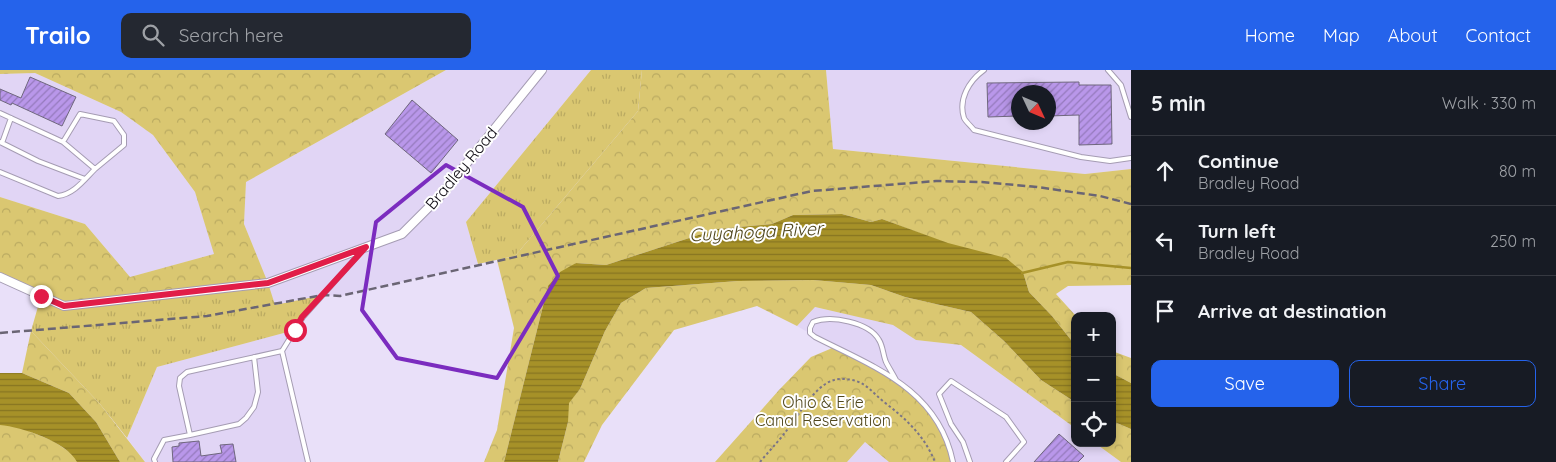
<!DOCTYPE html>
<html lang="en">
<head>
<meta charset="utf-8">
<style>
	:root { --surface:#171b24; --page:#242831; --text:#f1f3f6; --muted:#9ea1a6; --line:#363941; --accent:#2563eb }
	body { margin:0; font-family:Quicksand,sans-serif; background:var(--page); color:var(--text) }
	.controls { position:absolute; right:15px; bottom:15px; display:grid; overflow:hidden; border-radius:10px; box-shadow:0 2px 8px #0003 }
	.controls button { width:45px; height:45px; display:grid; place-items:center; padding:0; border:0; border-bottom:1px solid var(--line); background:var(--surface); color:var(--text); font:25px sans-serif }
	.compass { position:absolute; left:1011px; top:15px; width:45px; height:45px; border-radius:50%; background:var(--surface); box-shadow:0 2px 8px #0003; rotate:134deg }
	.stop { position:absolute; width:15px; height:15px; margin:-11px; border:4px solid #e11d48; border-radius:50%; background:#fff }
	.stop.end { background:#e11d48; border-color:#fff; box-shadow:0 1px 5px #0008 }
	.list { margin:0; padding:0; list-style:none }
	h2 { display:flex; justify-content:space-between; align-items:center; height:65px; margin:0; padding:0 20px; font-size:21px }
	h2 small { font-size:16px; font-weight:400; color:var(--muted) }
	.list li { display:grid; grid-template-columns:32px 1fr auto; gap:15px; align-items:center; box-sizing:border-box; height:70px; padding:0 20px; border-top:1px solid var(--line) }
	.list b { display:block; font-size:19px; white-space:nowrap }
	.list p { margin:0; font-size:16px; white-space:nowrap; color:var(--muted) }
	.list em { font-size:16px; font-style:normal; color:var(--muted) }
	.actions { display:flex; gap:10px; padding:15px 20px }
	.actions a { flex:1; padding:11px 0; border:1px solid var(--accent); border-radius:10px; text-align:center; font-size:18px; color:var(--accent) }
	.actions .main { background:var(--accent); color:#fff }
	.icon { flex:none; width:28px; height:28px; fill:none; stroke:currentColor; stroke-width:2; stroke-linecap:round; stroke-linejoin:round }
	.map { position:relative; flex:none; width:1131px; height:392px; overflow:hidden }
	header { display:flex; align-items:center; gap:30px; box-sizing:border-box; height:70px; padding:0 25px; background:var(--accent); color:#fff }
	header strong { font-size:24px }
	nav { display:flex; gap:28px; margin-inline-start:auto; font-size:18px }
	.search { width:350px; height:45px; background:var(--page); display:flex; align-items:center; gap:12px; box-sizing:border-box; padding:0 18px; border-radius:10px; color:var(--muted); font-size:19px }
	main { display:flex }
	aside { flex:1; background:var(--surface) }
	.map>svg:first-child { display:block }
	.built { fill:#e1d5f5; fill-rule:evenodd }
	.grass { fill:url(#grass-tufts) }
	.forest { fill:url(#forest-crowns) }
	.water { fill:url(#water-rules) }
	.lines { fill:none; stroke-linecap:round; stroke-linejoin:round }
	.stream { stroke:#a69128; stroke-width:2.5 }
	.building { fill:url(#building-hatch); stroke:#6f677d }
	.lane-casing { stroke:#a59cb3; stroke-width:6 }
	.street-casing { stroke:#a59cb3; stroke-width:10 }
	.path { stroke:#7b7586; stroke-width:2; stroke-dasharray:2.5 2.5; stroke-linecap:butt }
	.lane { stroke:#fff; stroke-width:4 }
	.street { stroke:#fff; stroke-width:8 }
	.rail { stroke:#6a6574; stroke-width:2.5; stroke-dasharray:8 4; stroke-linecap:butt }
	.route { stroke:#e11d48; stroke-width:6 }
	.marked { fill:none; stroke:#7b2cbf; stroke-width:4; stroke-linejoin:round }
	.labels { text-anchor:middle; stroke-width:4; stroke-linejoin:round; paint-order:stroke }
	.street-label { font-size:16px; fill:#0f0c14; stroke:#fff }
	.park-label { font-size:16px; fill:#51481e; stroke:#fff }
	.water-label { font-size:18px; font-style:italic; fill:#4f461d; stroke:#fff }
</style>
</head>
<body>
<header>
<strong>Trailo</strong>
<div class="search"><svg class="icon" aria-label="search" viewBox="0 0 24 24"><circle cx="10" cy="10" r="6"/><path d="M15 15l6 6"/></svg>Search here</div>
<nav><a>Home</a><a>Map</a><a>About</a><a>Contact</a></nav>
</header>
<main>
<div class="map">
<svg width="1131" height="392" viewBox="0 0 1131 392">
	<defs>
		<pattern id="grass-tufts" width="24" height="20" patternUnits="userSpaceOnUse" patternTransform="scale(1.25)"><rect width="24" height="20" fill="#dac771"/><path d="M3 7l-1-3M5 7V3M7 7l1-3M15 17l-1-3M17 17v-4M19 17l1-3" fill="none" stroke="#baaa61"/></pattern>
		<pattern id="forest-crowns" width="20" height="18" patternUnits="userSpaceOnUse" patternTransform="scale(1.25)"><rect width="20" height="18" fill="#dac771"/><path d="M2 6a3 3 0 1 1 6 0M12 15a3 3 0 1 1 6 0" fill="none" stroke="#baaa61"/></pattern>
		<pattern id="water-rules" width="6" height="5" patternUnits="userSpaceOnUse" patternTransform="scale(1.25)"><rect width="6" height="5" fill="#a69128"/><path d="M0 2.5h6" fill="none" stroke="#867521"/></pattern>
		<pattern id="building-hatch" width="6" height="6" patternUnits="userSpaceOnUse" patternTransform="scale(1.25)"><rect width="6" height="6" fill="#b997ea"/><path d="M-1 1l2-2M0 6l6-6M5 7l2-2" fill="none" stroke="#957abc"/></pattern>
	</defs>
	<rect width="100%" height="100%" fill="#e9e0f9"/>
	<!-- built -->
	<path class="built" d="M446,0h145l-125,152 12,42 -138,32 -17,-1 -48,10 -31,-81 2,-42z
		M826,0h305v99l-46,5 -252,-25zM1018,22h30v30h-30z
		M35,3l86,39 32,23 42,57 20,62 -85,23 -45,-53 -85,-27v-123z
		M814,237l79,17 23,16 45,5 114,83v15h20l26,19h-168l-14,-39 -116,-82 -26,-15z
		M295,260l-13,21 26,111h-163l-18,-24 30,-71z
		M865,372l24,20h-42z"/>
	<!-- grass -->
	<path class="grass" d="M591,0h51l-4,41 -123,145 -37,8 -12,-42z
		M268,213l7,22 48,-10 -28,35 -138,37 -30,71 -27,-34 -69,-73 10,-35z"/>
	<!-- forest -->
	<path class="forest" d="M0,0h446l-200,112 -2,42 24,59 -204,23 -64,-29v-80l85,27 45,53 84,-23 -19,-62 -42,-57 -32,-23 -86,-39 -35,1z
		M642,0h184l7,79 252,25 46,-5v116l-63,1 -12,8 20,22 -1,29 -23,-29 -23,-24 -6,-20 -141,-53 -11,3 -29,-8 -49,1 -21,9 -55,5 -111,36 -30,-2 -28,23 -44,176h-20l13,-32 17,-102 -17,-68 18,-4 123,-145z
		M813,210l58,5 34,12 66,15 33,29 37,39 34,22v26l-114,-83 -45,-5 -23,-15 -78,-18 -18,19 -40,-20 -83,24 -72,95 -18,37h-26l10,-40v-19l12,-14 25,-58 16,-28 25,-15 92,-7z
		M31,261l69,73 45,58h-25l-24,-40 -27,-29 -47,-20z
		M833,276c39,21 80,38 105,76 7,11 10,28 15,40h-64l-24,-20 -18,20h-132l64,-72 32,-33 19,-8z
		M1112,281l19,7v25l-19,-10z
		M0,349l53,22 21,14 4,7h-78z
		M1112,351l19,8v33h-10l-26,-19h17z"/>
	<!-- water -->
	<path class="water" d="M842,144l29,8 11,-3 66,24 58,15 17,14 6,20 23,24 23,29v57l-34,-22 -37,-39 -33,-29 -66,-15 -34,-12 -58,-5 -75,1 -92,7 -25,15 -16,28 -25,58 -11,14 -1,19 -10,40h-54l44,-176 12,-14 16,-9 30,2 111,-36 55,-5 21,-9z
		M0,303h22l47,20 27,29 24,40h-43c-10,-20 -55,-35 -77,-37z
		M1112,303l19,10v46l-19,-8z"/>
	<g class="lines">
		<!-- stream -->
		<path class="stream" d="M1022,203l46,-11 63,6"/>
	</g>
	<!-- building -->
	<path class="building" d="M30,7l46,20 -14,29 -50,-23 -1,2 -11,-5v-11l21,9z
		M1079,12v3h32l1,59 -33,1v-30l-31,1v-24h-30v24l-30,1 -1,-34z
		M412,30l46,40 -27,33 -46,-39z
		M1059,364l25,22 -6,6h-44z
		M199,371l2,15 21,-3 -2,-8 13,-1 3,18h-63l-1,-15 7,-1v-3z"/>
	<g class="lines">
		<defs>
			<path id="lane" d="M984,0c-15,11 -26,29 -20,48 2,4 7,8 10,12l107,27 29,4 21,-3
				M1108,0l13,15 10,32
				M0,43l63,29 32,27 29,-24v-10l-10,-14 -34,-7 -17,28
				M0,72l2,1 9,-25
				M2,73l36,18 47,18
				M0,102l58,24c16,-2 26,-16 37,-27
				M896,310c-3,-6 -7,-12 -10,-18 -3,-7 -3,-16 -7,-22 -10,-18 -48,-25 -66,-18l-3,6v5l5,4c59,30 123,52 138,125
				M190,365l49,-11 7,-6 8,-11 4,-15 -4,-35
				M155,392l-1,-3 10,-19 26,-5 -11,-49 1,-8 7,-6 95,-21
				M308,392l-26,-111 21,-34 59,-66
				M970,392l-7,-20 -12,-18 -12,-30 12,-13 55,36 18,25 -18,20"/>
			<path id="street" d="M0,207l64,29 204,-23 134,-49 39,-39 101,-125"/>
		</defs>
		<!-- lane casing -->
		<use href="#lane" class="lane-casing"/>
		<!-- street casing -->
		<use href="#street" class="street-casing"/>
		<!-- path -->
		<path class="path" d="M760,392c9,-11 19,-21 27,-32 12,-15 28,-45 47,-50 6,-2 16,-1 22,1 12,4 18,13 28,21 22,17 40,33 51,60"/>
		<!-- lane -->
		<use href="#lane" class="lane"/>
		<!-- street -->
		<use href="#street" class="street"/>
		<!-- rail -->
		<path class="rail" d="M0,263l207,-17 116,-21 17,1 472,-105 124,-10 46,1 55,5 63,9 31,8"/>
	</g>
	<g class="lines">
		<!-- route -->
		<path class="route" d="M41,226l23,10 204,-23 98,-36 -64,70 -7,13"/>
	</g>
	<!-- marked area -->
	<path class="marked" d="M446,95l77,42 35,69 -61,102 -100,-20 -35,-48 14,-88z"/>
	<g class="labels">
		<!-- street labels -->
		<g class="street-label">
			<text transform="translate(461 98) rotate(-50)" y="6">Bradley Road</text>
		</g>
		<!-- park labels -->
		<g class="park-label">
			<text x="823" y="338">Ohio &amp; Erie<tspan x="823" dy="18">Canal Reservation</tspan></text>
		</g>
		<!-- water labels -->
		<g class="water-label">
			<text transform="translate(756 162) rotate(-3)" y="6">Cuyahoga River</text>
		</g>
	</g>
</svg>
<div class="controls">
<button>+</button>
<button>−</button>
<button><svg class="icon" aria-label="locate" viewBox="0 0 24 24"><circle cx="12" cy="12" r="6"/><path d="M12 2v4M12 18v4M2 12h4M18 12h4"/></svg></button>
</div>
<svg class="compass" viewBox="-18 -18 36 36"><path d="M0-13l5 13h-10z" fill="#e53935"/><path d="M0 13l5-13h-10z" fill="#9ea1a6"/></svg>
<div class="stop" style="left:295px;top:260px"></div>
<div class="stop end" style="left:41px;top:226px"></div>
</div>
<aside>
<h2>5 min<small>Walk · 330 m</small></h2>
<ul class="list">
<li><svg class="icon" aria-label="ahead" viewBox="0 0 24 24"><path d="M12 20V5M6 11l6-6 6 6"/></svg><div><b>Continue</b><p>Bradley Road</p></div><em>80 m</em></li>
<li><svg class="icon" aria-label="left" viewBox="0 0 24 24"><path d="M17 20v-9H6M10 6l-5 5 5 5"/></svg><div><b>Turn left</b><p>Bradley Road</p></div><em>250 m</em></li>
<li><svg class="icon" aria-label="arrive" viewBox="0 0 24 24"><path d="M6 21V4h12l-3 4 3 4H6"/></svg><div><b>Arrive at destination</b></div></li>
</ul>
<div class="actions"><a class="main">Save</a><a>Share</a></div>
</aside>
</main>
</body>
</html>
